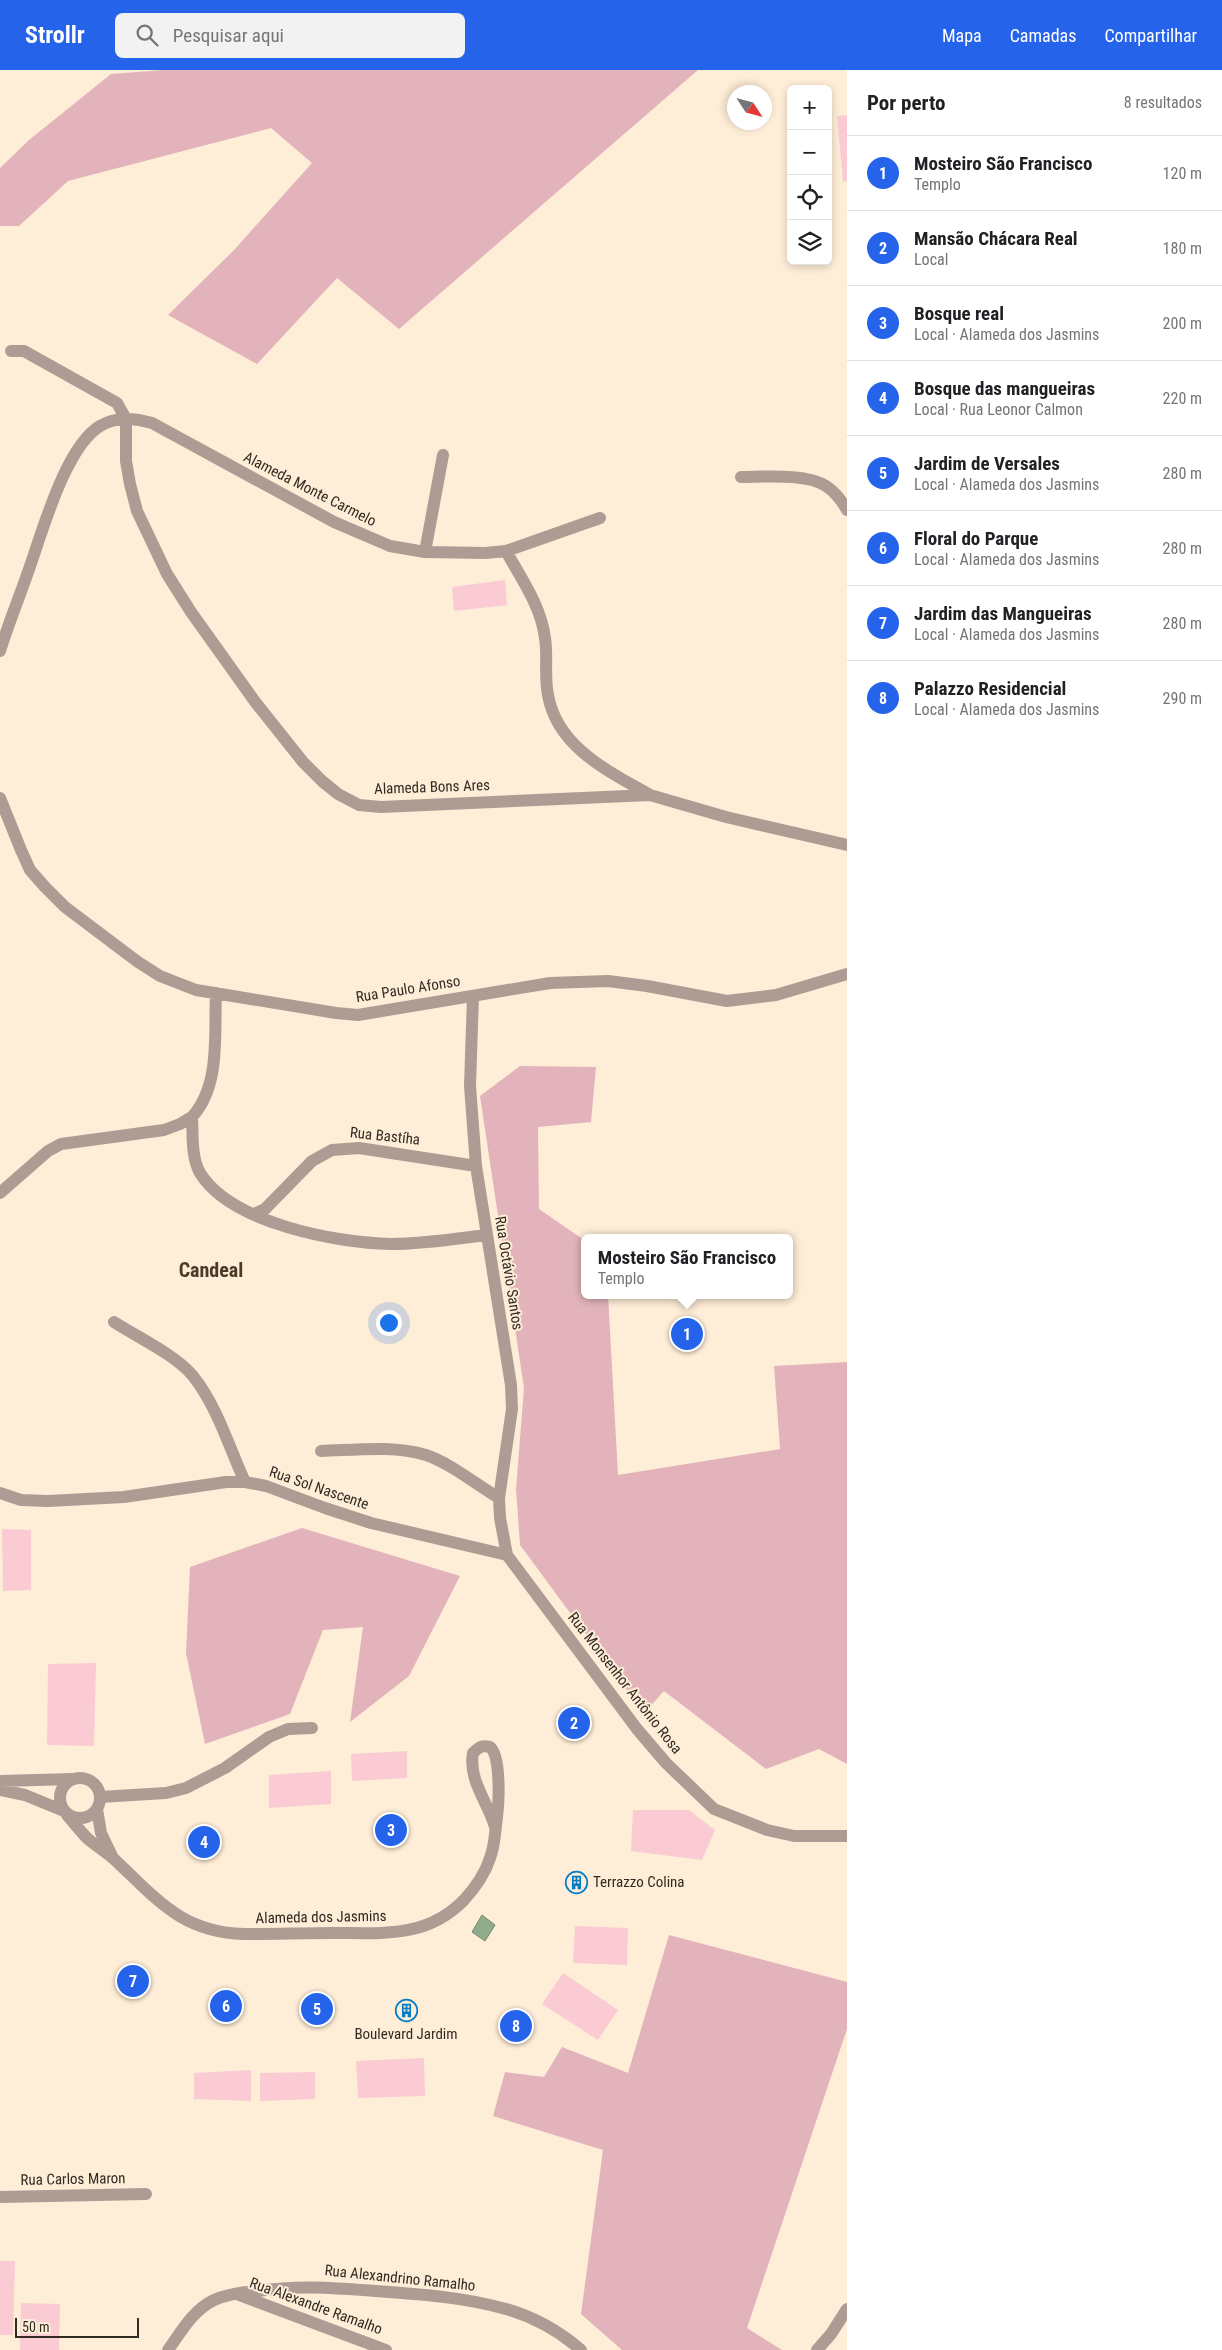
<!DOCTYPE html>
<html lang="pt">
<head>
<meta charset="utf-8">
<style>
	:root { --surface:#fff; --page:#f2f2f2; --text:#202124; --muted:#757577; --line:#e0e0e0; --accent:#2563eb }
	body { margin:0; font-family:"Roboto Condensed",sans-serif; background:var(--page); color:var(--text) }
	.controls { position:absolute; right:15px; top:15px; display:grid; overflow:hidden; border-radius:8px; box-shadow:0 2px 8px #0003 }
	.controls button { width:45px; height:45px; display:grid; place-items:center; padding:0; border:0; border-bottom:1px solid var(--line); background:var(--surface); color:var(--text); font:25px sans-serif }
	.compass { position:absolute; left:727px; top:15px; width:45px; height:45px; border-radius:50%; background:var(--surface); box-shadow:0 2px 8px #0003; rotate:126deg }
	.scale { position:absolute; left:15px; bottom:12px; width:124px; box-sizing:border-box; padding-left:5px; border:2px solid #322b23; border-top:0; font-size:14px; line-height:18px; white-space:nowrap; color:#322b23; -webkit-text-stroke:4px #feedd7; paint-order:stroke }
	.you { position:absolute; left:388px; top:1252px; width:18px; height:18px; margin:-12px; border:4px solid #fff; border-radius:50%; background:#1a73e8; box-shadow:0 0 0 8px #1a73e833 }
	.badge { display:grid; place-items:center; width:32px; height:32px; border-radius:50%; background:var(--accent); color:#fff; font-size:16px; font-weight:700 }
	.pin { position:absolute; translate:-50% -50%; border:2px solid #fff; box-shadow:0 1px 5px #0006 }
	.popup { position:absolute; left:581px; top:1164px; width:212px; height:65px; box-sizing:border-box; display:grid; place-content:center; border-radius:8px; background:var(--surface); filter:drop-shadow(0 1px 4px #0005); font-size:16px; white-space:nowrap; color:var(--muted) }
	.popup b { font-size:19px; color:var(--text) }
	.popup::after { content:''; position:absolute; left:50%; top:100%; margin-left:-10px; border:10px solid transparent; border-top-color:var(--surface) }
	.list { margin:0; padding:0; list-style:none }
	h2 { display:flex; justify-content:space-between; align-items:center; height:65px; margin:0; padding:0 20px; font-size:21px }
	h2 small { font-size:16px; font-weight:400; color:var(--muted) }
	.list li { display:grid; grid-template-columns:32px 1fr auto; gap:15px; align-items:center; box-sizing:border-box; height:75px; padding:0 20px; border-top:1px solid var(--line) }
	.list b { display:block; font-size:19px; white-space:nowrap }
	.list p { margin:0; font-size:16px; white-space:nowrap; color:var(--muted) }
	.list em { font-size:16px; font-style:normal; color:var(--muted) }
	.icon { flex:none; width:28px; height:28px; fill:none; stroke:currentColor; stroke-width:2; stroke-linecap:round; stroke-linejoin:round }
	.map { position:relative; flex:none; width:847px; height:2280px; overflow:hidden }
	header { display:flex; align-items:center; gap:30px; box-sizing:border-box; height:70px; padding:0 25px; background:var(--accent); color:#fff }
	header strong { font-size:24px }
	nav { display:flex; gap:28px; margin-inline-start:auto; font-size:18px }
	.search { width:350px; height:45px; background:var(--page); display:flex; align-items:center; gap:12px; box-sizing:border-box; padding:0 18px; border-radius:8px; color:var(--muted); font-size:19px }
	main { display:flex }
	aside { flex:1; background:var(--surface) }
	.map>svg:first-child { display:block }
	.green { fill:#fbcbd3 }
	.forest { fill:#e2b3bb }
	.water { fill:#8fad8d; stroke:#73866d }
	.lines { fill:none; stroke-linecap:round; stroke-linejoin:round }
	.street { stroke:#ae9b94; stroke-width:12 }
	.labels { text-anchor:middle; stroke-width:4; stroke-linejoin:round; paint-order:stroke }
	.street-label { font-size:15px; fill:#322b23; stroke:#feedd7 }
	.poi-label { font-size:15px; fill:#322b23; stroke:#feedd7; text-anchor:start }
	.district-label { font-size:20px; font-weight:bold; fill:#483b29; stroke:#feedd7 }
</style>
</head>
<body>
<header>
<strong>Strollr</strong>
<div class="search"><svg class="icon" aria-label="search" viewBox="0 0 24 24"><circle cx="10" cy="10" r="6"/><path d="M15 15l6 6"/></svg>Pesquisar aqui</div>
<nav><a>Mapa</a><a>Camadas</a><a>Compartilhar</a></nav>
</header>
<main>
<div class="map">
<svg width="847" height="2280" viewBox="0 0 847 2280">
	<rect width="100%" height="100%" fill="#feedd7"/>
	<!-- green -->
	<path class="green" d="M847,45v66l-4,1 -6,-66z
		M505,510l2,25 -53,6 -2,-24z
		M2,1459l29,1v60l-28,1z
		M96,1593l-2,83 -47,-1 1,-81z
		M407,1681v27l-55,3 -1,-27z
		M331,1701v33l-62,4v-33z
		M633,1740h56l26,20 -13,30 -71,-9z
		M575,1856l53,2 -1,37 -54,-2z
		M563,1903l55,37 -20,30 -56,-36z
		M424,1988l1,38 -67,2 -2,-37z
		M251,2000v31l-57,-2v-26z
		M315,2002v27l-55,2v-28z
		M0,2191h15l-2,74h-13z
		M21,2233l39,1 -1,46h-39z"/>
	<!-- forest -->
	<path class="forest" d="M163,0h535l-299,259 -62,-51 -80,86 -89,-49 66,-65 78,-87 -41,-35 -203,53 -49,45h-19v-58l29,-28 82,-66z
		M520,996l76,1 -5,55 -53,5 1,82 45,31v55h24l10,180 162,-26 -6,-83 73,-4v402l-28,-15 -53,20 -102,-78 -20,22 -124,-168 -4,-56 8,-101 -44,-292z
		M302,1458l158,48 -51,100 -59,46 13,-95 -40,3 -33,84 -85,30 -19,-91 4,-86z
		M669,1865l178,47v47l-100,299 35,22h-160l-41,-36 22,-164 -110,-34 12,-44 39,5 18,-30 66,26z"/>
	<!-- water -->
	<path class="water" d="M482,1845l13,10 -10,16 -13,-9z"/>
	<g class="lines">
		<!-- street -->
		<path class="street" d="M11,281h13l93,52 9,16v42l4,23 7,27 30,63 24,38 65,91 47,59 19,19 16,13 21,11 22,2 269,-12 76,22 121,28
			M741,407c23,0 65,-4 85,9 9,6 16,15 21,24
			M506,481c15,27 35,55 39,87 3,18 -1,38 3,57 9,52 60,76 102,100
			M425,482l18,-97
			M0,581c8,-26 19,-53 28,-79 14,-39 37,-125 72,-146 16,-10 35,-8 52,-3l182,99 56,24 35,6 60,1 21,-2 94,-33
			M0,728l21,52 9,20 15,17 20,20 73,55 22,14 36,14 140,23 22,2 192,-32 58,-2 39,5 80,15 49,-6 71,-21
			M216,923c-2,41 5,92 -24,124 1,18 -1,40 8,56 31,50 136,70 191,71 32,0 63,-5 95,-9
			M473,926l-3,90 6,80 35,219 1,24 -13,89 1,20 7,37 130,174 29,34 48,46 53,21 27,6h53
			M0,1123l48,-42 13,-7 103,-14 16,-6 12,-7
			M254,1144l11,-5 47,-48 20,-11 27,-2 117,18
			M114,1252c23,15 62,33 79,54 24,30 36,71 52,106
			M321,1381c34,-1 72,-6 105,4 24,8 51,30 73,43
			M0,1423l21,7 27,1 76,-4 102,-15h19l21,4 59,22 46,15 136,32
			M60 1728a20 20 0 1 1 40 0a20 20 0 1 1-40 0Z
			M0,1711l73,-2
			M0,1720l25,5 39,16
			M100,1727l66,-4 20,-5 39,-20 44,-31 19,-8 24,-1
			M97,1739l4,24 11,23
			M67,1745c7,8 13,16 20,23 9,8 19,14 28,22 42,39 66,72 129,74 30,0 61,-1 91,-1 49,0 92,5 129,-33 11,-12 21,-26 26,-42 5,-13 5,-27 7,-41 2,-14 4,-61 -7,-70 -8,-2 -11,0 -17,6 -5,27 15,49 22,74
			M0,2127l146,-3
			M239,2225l147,55
			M168,2280c13,-18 25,-40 46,-50 13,-6 29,-8 44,-9 41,-6 76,-3 117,0 44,3 88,6 131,18 28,8 53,22 75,41
			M817,2280l14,-16 16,-25"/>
	</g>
	<!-- icons -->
	<defs>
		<symbol id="building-ring" viewBox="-11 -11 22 22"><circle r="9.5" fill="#feedd7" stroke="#057dc6" stroke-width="1.5"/><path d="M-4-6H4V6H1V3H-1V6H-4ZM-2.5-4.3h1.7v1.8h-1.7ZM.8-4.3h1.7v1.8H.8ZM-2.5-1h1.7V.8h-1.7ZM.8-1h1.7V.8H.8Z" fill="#057dc6"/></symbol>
	</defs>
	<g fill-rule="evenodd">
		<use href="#building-ring" x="564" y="1800" width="25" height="25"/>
		<use href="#building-ring" x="394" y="1928" width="25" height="25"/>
	</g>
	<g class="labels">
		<!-- street labels -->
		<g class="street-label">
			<text transform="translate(310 419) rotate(27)" y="5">Alameda Monte Carmelo</text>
			<text transform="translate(432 717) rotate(-2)" y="5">Alameda Bons Ares</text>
			<text transform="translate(408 919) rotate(-9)" y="5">Rua Paulo Afonso</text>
			<text transform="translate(385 1066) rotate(6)" y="5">Rua Bastíha</text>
			<text transform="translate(509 1203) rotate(81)" y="5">Rua Octávio Santos</text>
			<text transform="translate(319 1418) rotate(19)" y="5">Rua Sol Nascente</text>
			<text transform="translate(625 1613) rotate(52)" y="5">Rua Monsenhor Antônio Rosa</text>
			<text transform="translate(321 1847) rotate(-1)" y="5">Alameda dos Jasmins</text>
			<text transform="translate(73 2109) rotate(-1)" y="5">Rua Carlos Maron</text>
			<text transform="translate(400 2208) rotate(6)" y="5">Rua Alexandrino Ramalho</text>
			<text transform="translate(316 2236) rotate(20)" y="5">Rua Alexandre Ramalho</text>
		</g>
		<!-- poi labels -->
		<g class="poi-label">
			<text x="593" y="1817">Terrazzo Colina</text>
			<text x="406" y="1969" text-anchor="middle">Boulevard Jardim</text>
		</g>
		<!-- district labels -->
		<g class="district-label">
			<text x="211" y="1207">Candeal</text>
		</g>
	</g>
</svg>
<div class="controls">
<button>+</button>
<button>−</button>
<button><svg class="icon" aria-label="locate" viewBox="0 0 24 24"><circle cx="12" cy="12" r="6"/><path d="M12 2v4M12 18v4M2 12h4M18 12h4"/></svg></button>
<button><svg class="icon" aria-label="layers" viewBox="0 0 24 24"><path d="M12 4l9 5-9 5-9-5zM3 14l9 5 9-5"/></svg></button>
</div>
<svg class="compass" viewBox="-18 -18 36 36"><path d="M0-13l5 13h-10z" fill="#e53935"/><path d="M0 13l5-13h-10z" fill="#757577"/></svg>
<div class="scale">50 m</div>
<div class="you"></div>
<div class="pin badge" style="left:687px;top:1264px">1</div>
<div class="popup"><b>Mosteiro São Francisco</b>Templo</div>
<div class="pin badge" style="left:574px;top:1653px">2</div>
<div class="pin badge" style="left:391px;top:1760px">3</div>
<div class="pin badge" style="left:204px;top:1772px">4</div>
<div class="pin badge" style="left:317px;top:1939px">5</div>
<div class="pin badge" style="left:226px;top:1936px">6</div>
<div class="pin badge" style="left:133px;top:1911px">7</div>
<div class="pin badge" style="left:516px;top:1956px">8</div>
</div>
<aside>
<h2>Por perto<small>8 resultados</small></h2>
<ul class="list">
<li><span class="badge">1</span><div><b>Mosteiro São Francisco</b><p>Templo</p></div><em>120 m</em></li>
<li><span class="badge">2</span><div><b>Mansão Chácara Real</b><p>Local</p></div><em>180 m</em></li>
<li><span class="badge">3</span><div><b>Bosque real</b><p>Local · Alameda dos Jasmins</p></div><em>200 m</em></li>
<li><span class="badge">4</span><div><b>Bosque das mangueiras</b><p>Local · Rua Leonor Calmon</p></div><em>220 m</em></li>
<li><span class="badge">5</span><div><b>Jardim de Versales</b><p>Local · Alameda dos Jasmins</p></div><em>280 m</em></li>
<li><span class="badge">6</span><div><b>Floral do Parque</b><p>Local · Alameda dos Jasmins</p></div><em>280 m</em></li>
<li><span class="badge">7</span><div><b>Jardim das Mangueiras</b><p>Local · Alameda dos Jasmins</p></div><em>280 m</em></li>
<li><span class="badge">8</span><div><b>Palazzo Residencial</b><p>Local · Alameda dos Jasmins</p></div><em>290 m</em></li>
</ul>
</aside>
</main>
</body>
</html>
